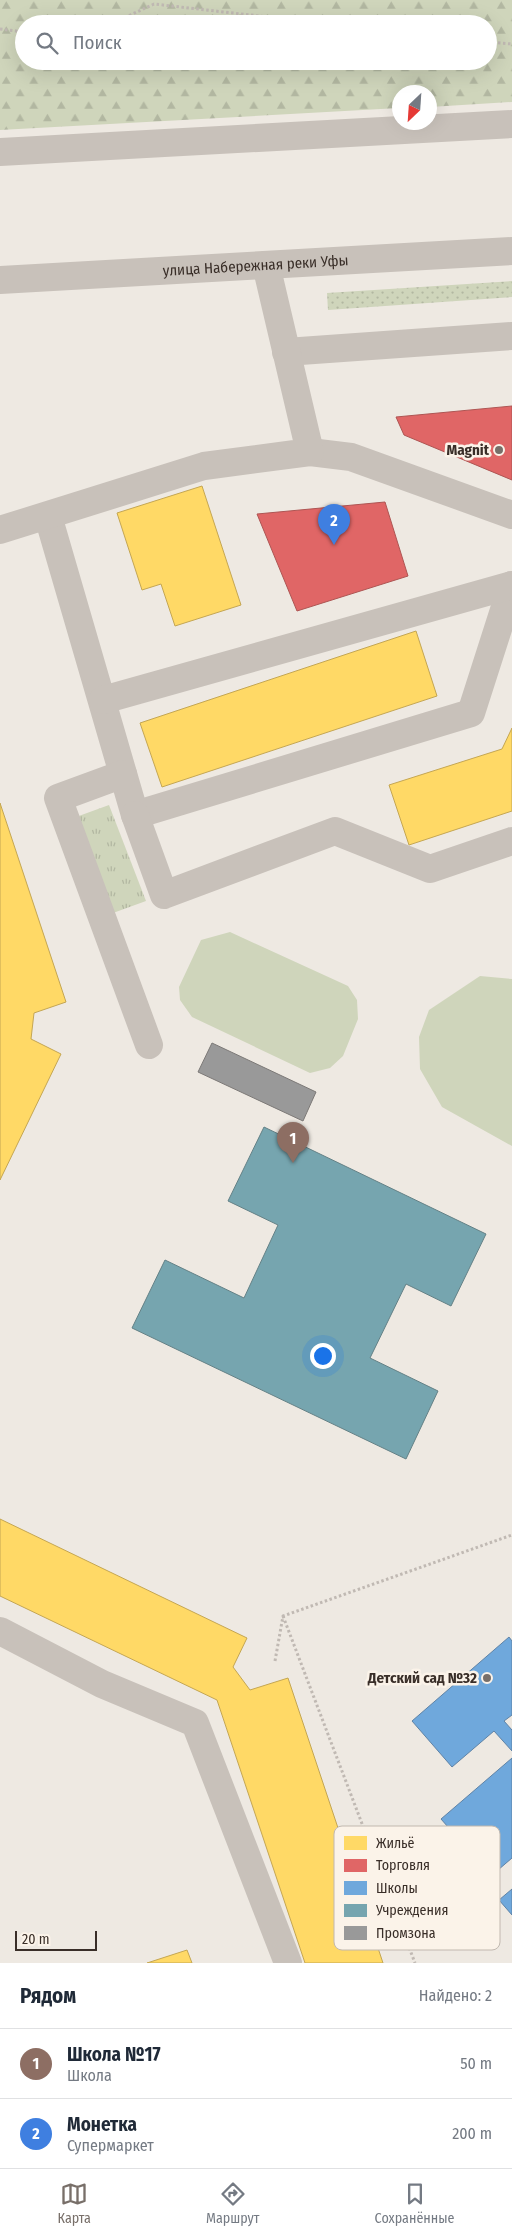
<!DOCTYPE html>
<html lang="ru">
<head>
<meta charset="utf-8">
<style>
	:root { --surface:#fff; --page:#f6f6f7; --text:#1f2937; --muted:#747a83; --line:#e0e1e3; --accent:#786f69 }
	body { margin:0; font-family:"Fira Sans Condensed",sans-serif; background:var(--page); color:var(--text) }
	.compass { position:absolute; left:392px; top:85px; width:45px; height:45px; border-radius:50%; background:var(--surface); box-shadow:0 5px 20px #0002; rotate:205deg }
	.scale { position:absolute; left:15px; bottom:12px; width:82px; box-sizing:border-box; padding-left:5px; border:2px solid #392e28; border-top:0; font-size:14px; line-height:18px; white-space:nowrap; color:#392e28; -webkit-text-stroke:4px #fbf3e9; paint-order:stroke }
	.you { position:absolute; left:322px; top:1355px; width:18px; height:18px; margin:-12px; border:4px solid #fff; border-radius:50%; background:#1a73e8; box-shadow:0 0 0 8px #1a73e833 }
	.badge { display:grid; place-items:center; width:32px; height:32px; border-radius:50%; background:var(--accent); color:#fff; font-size:16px; font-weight:700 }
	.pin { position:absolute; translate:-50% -41px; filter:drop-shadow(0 1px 2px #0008) }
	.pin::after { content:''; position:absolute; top:26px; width:18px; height:15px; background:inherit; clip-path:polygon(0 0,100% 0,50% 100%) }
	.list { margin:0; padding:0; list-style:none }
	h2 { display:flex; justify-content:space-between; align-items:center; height:65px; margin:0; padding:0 20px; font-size:21px }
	h2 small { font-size:16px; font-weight:400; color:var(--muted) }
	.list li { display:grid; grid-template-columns:32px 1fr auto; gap:15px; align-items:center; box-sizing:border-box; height:70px; padding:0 20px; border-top:1px solid var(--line) }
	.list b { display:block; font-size:19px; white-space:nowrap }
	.list p { margin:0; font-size:16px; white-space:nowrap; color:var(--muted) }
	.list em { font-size:16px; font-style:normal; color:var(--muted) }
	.icon { flex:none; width:28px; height:28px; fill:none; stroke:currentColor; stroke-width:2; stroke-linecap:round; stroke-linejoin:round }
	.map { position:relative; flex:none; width:512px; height:1963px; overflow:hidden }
	.search { position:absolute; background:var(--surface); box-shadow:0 5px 20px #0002; left:15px; right:15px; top:15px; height:55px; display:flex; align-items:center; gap:12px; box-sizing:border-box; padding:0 18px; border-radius:28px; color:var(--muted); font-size:19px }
	.sheet { height:205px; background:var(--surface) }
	nav { display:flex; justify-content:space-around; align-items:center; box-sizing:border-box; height:70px; border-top:1px solid var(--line); background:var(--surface); font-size:14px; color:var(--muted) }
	nav a { display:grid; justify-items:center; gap:2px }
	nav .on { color:var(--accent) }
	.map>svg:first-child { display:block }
	.grass { fill:url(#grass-dots) }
	.forest { fill:url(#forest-firs); fill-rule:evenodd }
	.park { fill:url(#park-tufts) }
	.garden { fill:#cfd5bb }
	.homes { fill:#ffd966; stroke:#c4a653 }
	.shops { fill:#e06666; stroke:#ae5553 }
	.schools { fill:#6fa8dc; stroke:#5f83a6 }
	.public { fill:#76a5af; stroke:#648186 }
	.industry { fill:#999; stroke:#7c7977 }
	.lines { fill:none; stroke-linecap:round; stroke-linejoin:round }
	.path { stroke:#c0b9b3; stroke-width:3; stroke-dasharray:2.5 2.5; stroke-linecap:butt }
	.minor { stroke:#c8c1ba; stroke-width:28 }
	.poi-dot { fill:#786f69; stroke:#fbf3e9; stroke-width:2 }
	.labels { text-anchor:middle; stroke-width:5; stroke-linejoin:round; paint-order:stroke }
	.street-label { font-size:15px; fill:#392e28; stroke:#fbf3e9 }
	.poi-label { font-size:15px; font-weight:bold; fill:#392e28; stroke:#fbf3e9; text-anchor:end }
	.key { fill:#fbf3e9; stroke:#c1b8af; stroke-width:1 }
	.key-label { font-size:14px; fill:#392e28 }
</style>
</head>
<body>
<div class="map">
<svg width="512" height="1963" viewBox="0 0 512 1963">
	<defs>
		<pattern id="grass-dots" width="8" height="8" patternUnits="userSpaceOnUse" patternTransform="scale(1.25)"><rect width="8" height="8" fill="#cfd5bb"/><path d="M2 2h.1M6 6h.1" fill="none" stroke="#b2b7a1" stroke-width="1.8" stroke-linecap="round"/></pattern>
		<pattern id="forest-firs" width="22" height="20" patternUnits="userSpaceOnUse" patternTransform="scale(1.25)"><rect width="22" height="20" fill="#cfd5bb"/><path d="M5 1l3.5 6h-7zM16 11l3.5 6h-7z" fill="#b2b7a1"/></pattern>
		<pattern id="park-tufts" width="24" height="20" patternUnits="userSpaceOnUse" patternTransform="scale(1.25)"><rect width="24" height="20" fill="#cfd5bb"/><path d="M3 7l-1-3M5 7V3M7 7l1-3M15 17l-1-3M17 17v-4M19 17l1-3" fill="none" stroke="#b2b7a1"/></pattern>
	</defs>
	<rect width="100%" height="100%" fill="#eee9e2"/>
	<!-- grass -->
	<path class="grass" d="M512,281v16l-184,13 -1,-17z"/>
	<!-- forest -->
	<path class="forest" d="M0,0h512v102l-82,5v-15h-30l-1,16 -399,22zM24,24h464v37h-464z"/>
	<!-- park -->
	<path class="park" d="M109,805l37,96 -55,20 -37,-96z"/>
	<!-- garden -->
	<path class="garden" d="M230,932l118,54 9,14 1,19 -15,37 -13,12 -20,5 -118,-56 -12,-17 -1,-13 22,-47z
		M480,976l32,3v167l-70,-39 -22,-38 -1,-32 10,-27z"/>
	<!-- homes -->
	<path class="homes" d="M202,486l39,119 -66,21 -14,-42 -19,6 -25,-77z
		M416,631l21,65 -275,91 -22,-64z
		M512,728v83l-103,34 -20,-60 113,-36z
		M0,803l66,199 -32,11 -3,26 30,15 -61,126z
		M0,1519l247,119 -14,29 17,23 38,-12 95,285h-78l-88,-263 -217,-104z
		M187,1950l5,13h-45z"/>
	<!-- shops -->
	<path class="shops" d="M512,406v74l-108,-45 -8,-18z
		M385,502l23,74 -111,35 -40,-97z"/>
	<!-- schools -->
	<path class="schools" d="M509,1637l3,4v74l-8,6 8,9v21l-18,-20 -42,36 -40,-46z
		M512,1758v100l-21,18 -50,-57z
		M512,1889v26l-13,-15z"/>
	<!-- public -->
	<path class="public" d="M264,1127l222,107 -35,72 -45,-22 -36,74 68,33 -32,68 -274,-131 33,-68 79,38 34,-73 -50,-24z"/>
	<!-- industry -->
	<path class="industry" d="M212,1043l104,49 -13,29 -105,-49z"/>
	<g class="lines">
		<!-- path -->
		<path class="path" d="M111,24l43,-20 175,20
			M0,29l24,3
			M488,42l24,2
			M283,1616l132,347
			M275,1661l8,-45 229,-81"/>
		<!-- minor -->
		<g class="minor">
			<path d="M0,152l512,-28"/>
			<path id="s1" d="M0,280l512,-29"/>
			<path d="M286,352l226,-16"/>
			<path d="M310,452l41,5 161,58"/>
			<path d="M48,516l87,299 336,-102 41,-128"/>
			<path d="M0,530l204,-64 106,-14 -44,-187"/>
			<path d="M103,700l409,-115"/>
			<path d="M123,774l-65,24 91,247"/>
			<path d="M135,815l29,80 171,-64 95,38 82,-28"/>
			<path d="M0,1631l102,53 93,39 93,240"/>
		</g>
	</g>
	<!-- markers -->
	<g class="poi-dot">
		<circle cx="499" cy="450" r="5"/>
		<circle cx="487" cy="1678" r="5"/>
	</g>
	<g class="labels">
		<!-- street labels -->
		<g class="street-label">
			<text dy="5" stroke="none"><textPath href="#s1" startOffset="256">улица Набережная реки Уфы</textPath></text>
		</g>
		<!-- poi labels -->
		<g class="poi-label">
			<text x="489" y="455">Magnit</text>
			<text x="477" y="1683">Детский сад №32</text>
		</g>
	</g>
	<!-- legend -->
	<rect x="334" y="1826" width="166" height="124" rx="8" class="key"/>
	<rect x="344" y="1836" width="23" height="14" fill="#ffd966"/>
	<rect x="344" y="1859" width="23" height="13" fill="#e06666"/>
	<rect x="344" y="1881" width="23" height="14" fill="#6fa8dc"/>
	<rect x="344" y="1904" width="23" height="13" fill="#76a5af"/>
	<rect x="344" y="1926" width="23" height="14" fill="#999"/>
	<g class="key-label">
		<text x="376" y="1848">Жильё</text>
		<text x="376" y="1870">Торговля</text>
		<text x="376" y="1893">Школы</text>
		<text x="376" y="1915">Учреждения</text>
		<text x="376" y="1938">Промзона</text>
	</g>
</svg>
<svg class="compass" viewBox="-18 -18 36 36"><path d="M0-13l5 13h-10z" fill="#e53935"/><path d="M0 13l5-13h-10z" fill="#747a83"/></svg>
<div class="scale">20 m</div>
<div class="you"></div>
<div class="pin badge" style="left:293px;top:1163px;background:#8d6e63">1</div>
<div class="pin badge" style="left:334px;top:545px;background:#3f7fe0">2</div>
<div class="search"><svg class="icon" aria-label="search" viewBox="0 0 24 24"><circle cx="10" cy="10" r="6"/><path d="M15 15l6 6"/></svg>Поиск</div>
</div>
<section class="sheet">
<h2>Рядом<small>Найдено: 2</small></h2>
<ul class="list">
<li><span class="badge" style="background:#8d6e63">1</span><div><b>Школа №17</b><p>Школа</p></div><em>50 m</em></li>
<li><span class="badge" style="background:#3f7fe0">2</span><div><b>Монетка</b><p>Супермаркет</p></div><em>200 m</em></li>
</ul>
</section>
<nav>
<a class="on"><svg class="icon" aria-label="map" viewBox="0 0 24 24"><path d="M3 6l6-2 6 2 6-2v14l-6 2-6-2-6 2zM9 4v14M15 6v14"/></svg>Карта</a>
<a><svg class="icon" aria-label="directions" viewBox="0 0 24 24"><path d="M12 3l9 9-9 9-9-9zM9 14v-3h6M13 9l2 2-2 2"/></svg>Маршрут</a>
<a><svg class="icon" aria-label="saved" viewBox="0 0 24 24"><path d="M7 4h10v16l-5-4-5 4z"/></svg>Сохранённые</a>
</nav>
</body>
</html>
